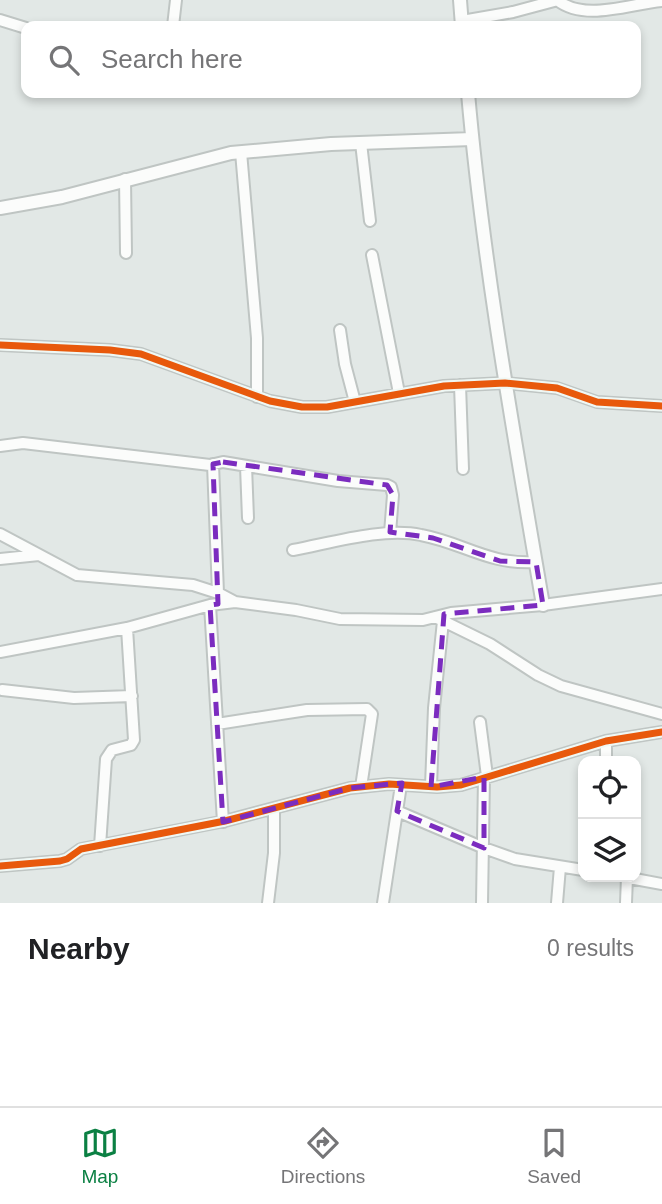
<!DOCTYPE html>
<html lang="en">
<head>
<meta charset="utf-8">
<style>
	:root { --surface:#fff; --page:#f6f6f6; --text:#202124; --muted:#757577; --line:#e0e0e0; --accent:#0b8043 }
	body { margin:0; font-family:Helvetica,sans-serif; background:var(--page); color:var(--text) }
	.controls { position:absolute; right:21px; bottom:21px; display:grid; overflow:hidden; border-radius:14px; box-shadow:0 4px 10px #0003 }
	.controls button { width:63px; height:63px; display:grid; place-items:center; padding:0; border:0; border-bottom:2px solid var(--line); background:var(--surface); color:var(--text); font:35px sans-serif }
	.list { margin:0; padding:0; list-style:none }
	h2 { display:flex; justify-content:space-between; align-items:center; height:91px; margin:0; padding:0 28px; font-size:30px }
	h2 small { font-size:23px; font-weight:400; color:var(--muted) }
	.icon { flex:none; width:38px; height:38px; fill:none; stroke:currentColor; stroke-width:2; stroke-linecap:round; stroke-linejoin:round }
	.map { position:relative; flex:none; width:662px; height:903px; overflow:hidden }
	.search { position:absolute; background:var(--surface); box-shadow:0 4px 10px #0003; left:21px; right:21px; top:21px; height:77px; display:flex; align-items:center; gap:18px; box-sizing:border-box; padding:0 24px; border-radius:14px; color:var(--muted); font-size:26px }
	.sheet { height:203px; background:var(--surface) }
	nav { display:flex; justify-content:space-around; align-items:center; box-sizing:border-box; height:98px; border-top:2px solid var(--line); background:var(--surface); font-size:19px; color:var(--muted) }
	nav a { display:grid; justify-items:center; gap:4px }
	nav .on { color:var(--accent) }
	.map>svg:first-child { display:block }
	.lines { fill:none; stroke-linecap:round; stroke-linejoin:round }
	.minor-casing { stroke:#bfc5c3; stroke-width:14 }
	.tertiary-casing { stroke:#bfc5c3; stroke-width:16 }
	.minor { stroke:#fbfcfb; stroke-width:10 }
	.tertiary { stroke:#fbfcfb; stroke-width:12 }
	.cycleway-casing { stroke:#eff8f5; stroke-width:11 }
	.cycleway { stroke:#e8590c; stroke-width:7 }
	.marked { fill:none; stroke:#7b2cbf; stroke-width:5; stroke-dasharray:14 9; stroke-linejoin:round }
</style>
</head>
<body>
<div class="map">
<svg width="662" height="903" viewBox="0 0 662 903">
	<rect width="100%" height="100%" fill="#e2e8e6"/>
	<g class="lines">
		<defs>
			<path id="minor" d="M557,0c28,22 72,4 105,1
				M0,20l26,8
				M462,21l51,-9 45,-12
				M173,26l3,-26
				M361,143l9,78
				M241,152l16,186v59
				M125,179l1,74
				M372,255l27,138
				M340,330l5,34 10,38
				M0,345l110,5 31,4 129,47 32,6h25l117,-21 61,-3 52,5 40,14 65,4
				M460,385l3,84
				M0,446l23,-3 187,22 13,-3 115,19 49,4 4,2 2,8 -3,38
				M213,464l5,129
				M246,466l2,52
				M0,534l77,41 116,10 25,8 17,9
				M293,550c38,-7 90,-23 128,-15 43,8 67,30 115,27
				M0,559l39,-4
				M210,605l13,217
				M435,617l55,27 48,31 23,11 101,28
				M0,652l127,-24 83,-23 25,-3 61,8 44,9 83,1 28,-7 92,-8 119,-16
				M2,690l72,8 58,-2
				M480,722l7,54
				M217,724l90,-14 60,-1 5,5 -11,73
				M606,741v20
				M431,786l3,-78 9,-87
				M397,811l87,37 31,11 68,11
				M100,846l6,-87 6,-9 19,-5 3,-5 -7,-112
				M0,866l60,-5 7,-2 14,-10 144,-28 125,-33 39,-4 48,3 24,-2 145,-44 56,-9
				M624,877l38,7
				M268,903l6,-50v-45
				M383,903l18,-118
				M482,903l2,-126
				M557,903l3,-36
				M626,903l1,-26"/>
			<path id="tertiary" d="M460,0l2,26
				M468,93c15,171 46,342 75,512
				M0,208l62,-11 169,-44 100,-9 141,-5"/>
		</defs>
		<!-- minor casing -->
		<use href="#minor" class="minor-casing"/>
		<!-- tertiary casing -->
		<use href="#tertiary" class="tertiary-casing"/>
		<!-- minor -->
		<use href="#minor" class="minor"/>
		<!-- tertiary -->
		<use href="#tertiary" class="tertiary"/>
		<defs>
			<path id="cycleway" d="M0,345l110,5 31,4 129,47 32,6h25l117,-21 61,-3 52,5 40,14 65,4
				M0,866l60,-5 7,-2 14,-10 144,-28 125,-33 39,-4 48,3 24,-2 145,-44 56,-9"/>
		</defs>
		<!-- cycleway casing -->
		<use href="#cycleway" class="cycleway-casing"/>
		<!-- cycleway -->
		<use href="#cycleway" class="cycleway"/>
	</g>
	<!-- marked area -->
	<path class="marked" d="M223,462l164,23 6,10 -3,37 43,6 67,23 36,1 7,43 -99,9 -13,173 53,-10v71l-87,-37 5,-28 -52,5 -127,34 -13,-217 8,-1 -5,-140z"/>
</svg>
<div class="controls">
<button><svg class="icon" aria-label="locate" viewBox="0 0 24 24"><circle cx="12" cy="12" r="6"/><path d="M12 2v4M12 18v4M2 12h4M18 12h4"/></svg></button>
<button><svg class="icon" aria-label="layers" viewBox="0 0 24 24"><path d="M12 4l9 5-9 5-9-5zM3 14l9 5 9-5"/></svg></button>
</div>
<div class="search"><svg class="icon" aria-label="search" viewBox="0 0 24 24"><circle cx="10" cy="10" r="6"/><path d="M15 15l6 6"/></svg>Search here</div>
</div>
<section class="sheet">
<h2>Nearby<small>0 results</small></h2>
<ul class="list">
</ul>
</section>
<nav>
<a class="on"><svg class="icon" aria-label="map" viewBox="0 0 24 24"><path d="M3 6l6-2 6 2 6-2v14l-6 2-6-2-6 2zM9 4v14M15 6v14"/></svg>Map</a>
<a><svg class="icon" aria-label="directions" viewBox="0 0 24 24"><path d="M12 3l9 9-9 9-9-9zM9 14v-3h6M13 9l2 2-2 2"/></svg>Directions</a>
<a><svg class="icon" aria-label="saved" viewBox="0 0 24 24"><path d="M7 4h10v16l-5-4-5 4z"/></svg>Saved</a>
</nav>
</body>
</html>
